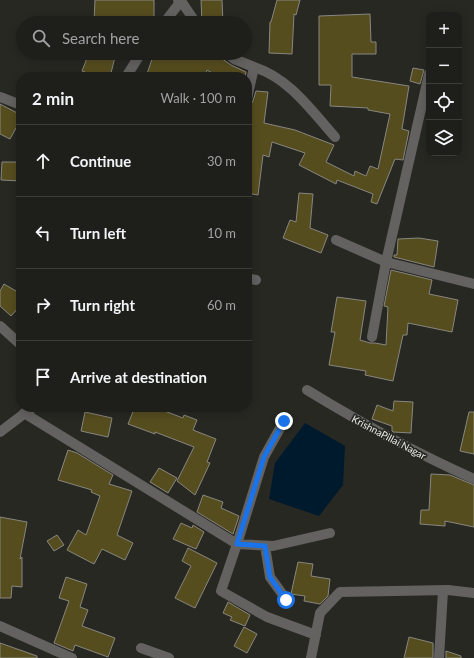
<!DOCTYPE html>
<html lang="en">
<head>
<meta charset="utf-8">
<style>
	:root { --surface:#1e1e1a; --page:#262723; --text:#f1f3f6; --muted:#a1a2a2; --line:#3c3c39 }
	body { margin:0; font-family:Lato,sans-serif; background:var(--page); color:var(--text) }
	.controls { position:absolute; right:12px; top:12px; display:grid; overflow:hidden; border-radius:8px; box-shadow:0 2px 10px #0003 }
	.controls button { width:36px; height:36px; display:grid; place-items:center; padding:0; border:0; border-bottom:1px solid var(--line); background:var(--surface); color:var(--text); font:20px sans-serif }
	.stop { position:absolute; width:12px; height:12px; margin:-9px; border:3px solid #1a73e8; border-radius:50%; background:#fff }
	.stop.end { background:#1a73e8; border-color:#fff; box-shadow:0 1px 4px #0008 }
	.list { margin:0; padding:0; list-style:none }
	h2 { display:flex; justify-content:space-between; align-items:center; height:52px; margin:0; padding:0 16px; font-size:17px }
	h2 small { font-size:13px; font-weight:400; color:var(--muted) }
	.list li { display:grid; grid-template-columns:26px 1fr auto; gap:12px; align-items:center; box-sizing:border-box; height:72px; padding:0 16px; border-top:1px solid var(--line) }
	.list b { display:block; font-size:15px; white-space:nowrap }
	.list em { font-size:13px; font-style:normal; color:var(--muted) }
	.icon { flex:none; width:22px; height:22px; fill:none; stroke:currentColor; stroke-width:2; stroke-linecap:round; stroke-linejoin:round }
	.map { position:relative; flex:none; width:474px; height:658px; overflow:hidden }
	.search { position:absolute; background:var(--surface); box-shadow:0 2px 10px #0003; left:16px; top:16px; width:236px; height:44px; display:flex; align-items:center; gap:10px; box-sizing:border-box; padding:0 14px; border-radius:22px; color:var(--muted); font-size:15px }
	.panel { position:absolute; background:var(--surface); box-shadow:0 2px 10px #0003; left:16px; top:72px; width:236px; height:340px; border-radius:16px }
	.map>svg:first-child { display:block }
	.water { fill:#001a2d }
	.building { fill:#564d1f; stroke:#878680 }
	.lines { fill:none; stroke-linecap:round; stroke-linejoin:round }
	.street { stroke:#636260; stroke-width:10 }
	.route { stroke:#1a73e8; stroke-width:5 }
	.labels { text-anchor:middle; stroke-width:3.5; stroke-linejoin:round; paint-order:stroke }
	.street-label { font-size:10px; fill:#e9e9e6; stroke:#282823 }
</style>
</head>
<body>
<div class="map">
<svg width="474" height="658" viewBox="0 0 474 658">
	<rect width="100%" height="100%" fill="#282823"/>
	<!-- water -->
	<path class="water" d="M305,423l40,23 -2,39 -24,31 -50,-17 6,-36z"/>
	<!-- building -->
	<path class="building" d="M95,0h59v23l-60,-2z
		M201,0h21l1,23h-21z
		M277,0h23l-4,15 -2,-1 -2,40 -23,-1 1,-31h1z
		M370,14l1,28h5v12h-24v23l57,9 -7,43 7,2 -6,29 -8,-1 -18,45 -6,-2 2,-8 -36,-14 -1,4 -37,-19 6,-12 -33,-11 -3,15 -6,-2 -5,40 -11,-2v-65l4,-17 -1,-1 1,-6 2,-3 3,-10 12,1 -4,31 31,7 39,15 -8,17 28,14 1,-5 11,5 4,-10 8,3 12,-55 -22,-4v-2l-38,-2 1,-21h-12v-69z
		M89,53h27l-6,24h-12l-16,-6z
		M154,53h60l17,12 15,7 -1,5h-26l-12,-7 -2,7h-59z
		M413,68l11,2 -4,14 -10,-3z
		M0,104l21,11v4l-11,20 -10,-5z
		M2,162h19v19l-20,-1z
		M299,193l14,1 -3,34 18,7 -7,18 -38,-15 7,-18 6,2z
		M419,238l19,3 -4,26 -40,-10v-2h3l1,-16z
		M391,270l41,10 -3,14 29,6 -6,32 -44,-9 -1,12h-4l-10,46 -28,-6 1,-4 -37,-6 6,-33h-4l6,-35 29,4 -6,39 10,3h5l11,2 2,-38 -4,-1z
		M4,284l17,10v11l-10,11 -11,-10v-15z
		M394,401l19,1 -2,31 -18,-1 -1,-1v-5l-20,-7 5,-14 16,6z
		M135,407h19l29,11 1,-3 13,5 -4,10 23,9 -9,23 3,1 -15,32 -18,-14 17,-34 -39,-15v2l-27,-10z
		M85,412l27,6 -4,19 -27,-6z
		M469,412h5v42l-14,-3z
		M68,450l9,3 36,22 -4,9 23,7 -15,44 16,8 -8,17 -23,-11 -8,15 -27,-14 11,-20 8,5 14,-39 -9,-4 1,-2 -34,-10z
		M159,468l18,10 -9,15 -18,-11z
		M431,474l19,1 24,10v42l-29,-6v5l-25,-2 1,-14h8z
		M203,495l20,7 -2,6 18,8 -6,18 -36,-22z
		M0,517l27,5 -7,37 2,-2v30l-10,-1 -1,12h-11z
		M181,523l11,5 1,-3 11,7 -8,17 -23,-10z
		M57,535l7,10 -10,6 -7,-10z
		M188,548l29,15 -22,45 -20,-10 16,-32 -9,-5z
		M298,562l15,2 -2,12 19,3 -2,17 -8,8 -16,-3 1,-5 -14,-2z
		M66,577l21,7 -7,23 8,3 -6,16 33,12 -7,19 -33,-12 -2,6 -19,-8 15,-42 -10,-3z
		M228,602l22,13 -5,11 -15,-6 2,-3 -9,-4z
		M244,627l13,7 -10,19 -13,-7z
		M409,637l24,6v15h-29z
		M0,643l37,13v2h-37z
		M446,651l15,5v2h-15z"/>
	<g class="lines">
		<!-- street -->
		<path class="street" d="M182,0l-1,1 15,22
			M164,23l17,-22 -3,-1
			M227,53l7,6 20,8 -7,32
			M254,67c35,11 57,43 81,70
			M126,77l15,-24
			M0,97l21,8
			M336,240l50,22 88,22
			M247,278l9,2
			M0,326l21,19
			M372,337l14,-75 43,-188
			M307,390c54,33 109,63 167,89
			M24,413l213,131 -16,47 46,26 49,18
			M284,421l-20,36 -27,87 36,2 57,-13
			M0,432l33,-25
			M265,546l5,31 16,22
			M0,626l72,32
			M141,648l28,10
			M311,658l9,-45 20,-21 108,-2 26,3
			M439,658l4,-67"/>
	</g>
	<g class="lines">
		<!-- route -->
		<path class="route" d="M284,421l-20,36 -27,87 28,2 5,31 16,23"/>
	</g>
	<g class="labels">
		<!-- street labels -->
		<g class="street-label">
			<text transform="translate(389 437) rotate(28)" y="4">KrishnaPillai Nagar</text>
		</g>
	</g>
</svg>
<div class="controls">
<button>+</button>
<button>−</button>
<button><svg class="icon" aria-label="locate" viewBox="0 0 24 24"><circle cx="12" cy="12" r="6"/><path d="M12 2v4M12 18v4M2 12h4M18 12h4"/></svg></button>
<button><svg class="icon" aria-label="layers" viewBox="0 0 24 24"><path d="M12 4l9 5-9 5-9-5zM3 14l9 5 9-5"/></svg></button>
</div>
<div class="stop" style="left:286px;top:600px"></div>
<div class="stop end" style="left:284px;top:421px"></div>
<div class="search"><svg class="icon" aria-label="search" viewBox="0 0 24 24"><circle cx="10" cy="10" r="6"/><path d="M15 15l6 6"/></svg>Search here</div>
<section class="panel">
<h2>2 min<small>Walk · 100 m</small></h2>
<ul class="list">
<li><svg class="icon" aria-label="ahead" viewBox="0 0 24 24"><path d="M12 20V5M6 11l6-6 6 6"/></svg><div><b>Continue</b></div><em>30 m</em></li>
<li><svg class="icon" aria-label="left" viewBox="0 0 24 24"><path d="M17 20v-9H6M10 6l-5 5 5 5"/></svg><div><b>Turn left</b></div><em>10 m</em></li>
<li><svg class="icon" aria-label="right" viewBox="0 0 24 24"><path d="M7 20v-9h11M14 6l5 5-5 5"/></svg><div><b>Turn right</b></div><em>60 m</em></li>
<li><svg class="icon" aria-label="arrive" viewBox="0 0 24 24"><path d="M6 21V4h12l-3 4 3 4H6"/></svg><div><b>Arrive at destination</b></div></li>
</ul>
</section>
</div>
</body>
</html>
